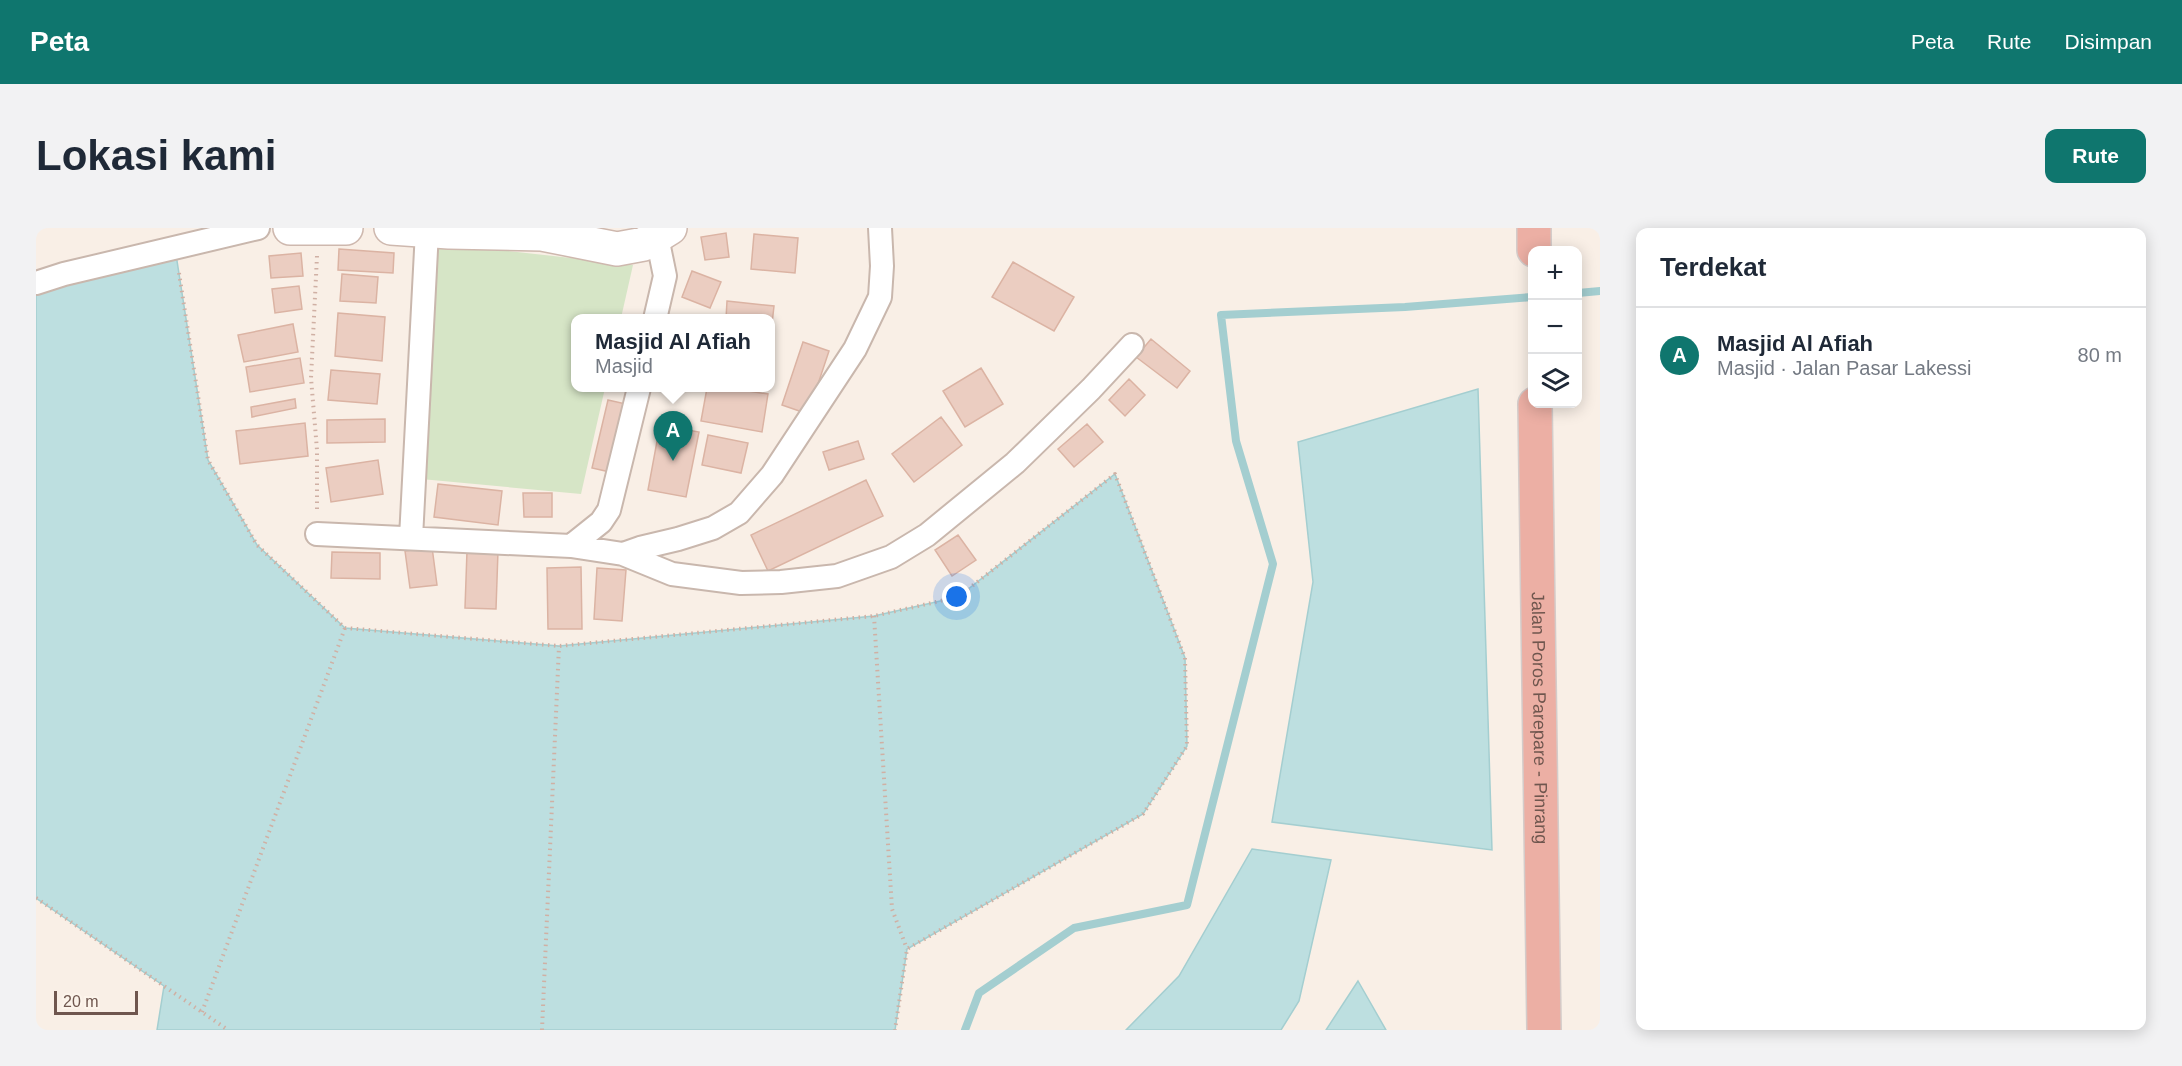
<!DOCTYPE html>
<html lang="id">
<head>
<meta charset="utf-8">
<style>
	:root { --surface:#fff; --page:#f2f2f3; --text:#1f2937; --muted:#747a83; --line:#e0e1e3; --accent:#0f766e }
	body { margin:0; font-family:Arial,sans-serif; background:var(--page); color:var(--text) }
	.controls { position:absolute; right:18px; top:18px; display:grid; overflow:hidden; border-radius:12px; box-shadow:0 3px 15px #0003 }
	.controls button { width:54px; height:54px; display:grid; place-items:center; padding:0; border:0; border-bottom:2px solid var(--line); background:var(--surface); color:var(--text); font:30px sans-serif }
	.scale { position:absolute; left:18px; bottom:15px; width:84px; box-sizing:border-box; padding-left:6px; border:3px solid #6f564e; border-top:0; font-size:16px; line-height:21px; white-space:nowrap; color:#6f564e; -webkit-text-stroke:4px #fcf4eb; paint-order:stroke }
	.you { position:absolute; left:921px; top:369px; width:21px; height:21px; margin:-15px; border:4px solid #fff; border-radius:50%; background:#1a73e8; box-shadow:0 0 0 9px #1a73e833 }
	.badge { display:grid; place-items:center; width:39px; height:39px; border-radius:50%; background:var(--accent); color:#fff; font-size:20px; font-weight:700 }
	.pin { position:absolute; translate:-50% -50px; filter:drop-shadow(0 2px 3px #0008) }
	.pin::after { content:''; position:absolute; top:32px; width:21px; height:18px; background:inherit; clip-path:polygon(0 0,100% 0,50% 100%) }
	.popup { position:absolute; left:535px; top:86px; width:204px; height:78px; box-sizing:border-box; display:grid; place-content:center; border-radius:12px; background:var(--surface); filter:drop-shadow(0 2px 4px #0005); font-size:20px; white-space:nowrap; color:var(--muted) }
	.popup b { font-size:22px; color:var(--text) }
	.popup::after { content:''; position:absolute; left:50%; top:100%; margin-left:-12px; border:12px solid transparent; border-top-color:var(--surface) }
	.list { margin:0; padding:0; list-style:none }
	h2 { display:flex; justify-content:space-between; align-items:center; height:78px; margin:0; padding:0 24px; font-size:26px }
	h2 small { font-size:20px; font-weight:400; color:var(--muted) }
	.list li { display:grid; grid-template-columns:39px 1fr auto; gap:18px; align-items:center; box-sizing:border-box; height:96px; padding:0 24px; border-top:2px solid var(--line) }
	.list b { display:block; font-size:22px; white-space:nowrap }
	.list p { margin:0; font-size:20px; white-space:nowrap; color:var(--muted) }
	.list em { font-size:20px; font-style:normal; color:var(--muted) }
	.icon { flex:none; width:33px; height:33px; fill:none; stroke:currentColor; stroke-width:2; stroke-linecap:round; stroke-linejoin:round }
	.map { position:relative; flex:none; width:1564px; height:802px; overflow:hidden; border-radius:12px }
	header { display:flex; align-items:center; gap:36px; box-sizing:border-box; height:84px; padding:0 30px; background:var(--accent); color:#fff }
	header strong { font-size:28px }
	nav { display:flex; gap:33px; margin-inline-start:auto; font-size:21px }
	.intro { display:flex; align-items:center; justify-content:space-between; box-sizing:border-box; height:144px; padding:0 36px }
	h1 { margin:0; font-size:42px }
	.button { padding:15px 27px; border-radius:12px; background:var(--accent); color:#fff; font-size:21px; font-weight:700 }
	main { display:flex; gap:36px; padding:0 36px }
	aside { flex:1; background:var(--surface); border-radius:12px; box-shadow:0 3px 15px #0003 }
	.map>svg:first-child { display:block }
	.green { fill:#d6e5c6 }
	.water { fill:#bddfe0; stroke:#a4ced0; stroke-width:1.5 }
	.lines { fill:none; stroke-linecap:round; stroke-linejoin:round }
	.stream { stroke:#a4ced0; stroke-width:8 }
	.building { fill:#ebcdc1; stroke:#dbb3a3; stroke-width:1.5 }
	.street-casing { stroke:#c9b7ad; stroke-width:26 }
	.secondary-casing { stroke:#ceb8ae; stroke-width:36 }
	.highway-casing { stroke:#d4ccca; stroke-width:36 }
	.path { stroke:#d0b0a4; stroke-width:4; stroke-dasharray:1.5 4.5; stroke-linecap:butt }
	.street { stroke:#fff; stroke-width:22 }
	.secondary { stroke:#fff; stroke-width:33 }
	.highway { stroke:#ecafa4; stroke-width:33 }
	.labels { text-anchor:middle; stroke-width:6; stroke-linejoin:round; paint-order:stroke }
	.street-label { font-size:18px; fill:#6f564e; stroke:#fcf4eb }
</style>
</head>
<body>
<header>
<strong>Peta</strong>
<nav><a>Peta</a><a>Rute</a><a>Disimpan</a></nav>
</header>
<div class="intro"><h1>Lokasi kami</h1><a class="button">Rute</a></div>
<main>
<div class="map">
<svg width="1564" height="802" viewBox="0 0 1564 802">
	<rect width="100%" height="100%" fill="#f9efe6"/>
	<!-- green -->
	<path class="green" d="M402,15l195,22 -12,53 -45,1v69h29l-24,106 -160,-15z"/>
	<!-- water -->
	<path class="water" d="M139,20l33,212 49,85 88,83 214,18 315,-30 84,-19 157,-123 70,184 2,88 -44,68 -236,135 -12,81h-738l7,-44 -128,-88v-615z
		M1442,161l14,461 -220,-28 41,-240 -15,-140z
		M1216,621l79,11 -32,141 -18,29h-155l53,-54z
		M1322,753l28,49h-60z"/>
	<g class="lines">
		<!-- stream -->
		<path class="stream" d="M1542,65l22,-2
			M929,802l14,-37 95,-65 113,-23 86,-341 -37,-123 -15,-126 184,-8 127,-10"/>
	</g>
	<!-- building -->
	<path class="building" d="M690,5l3,24 -24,3 -4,-23z
		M718,6l44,4 -3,35 -44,-4z
		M303,21l55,4 -1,20 -55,-3z
		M265,25l2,23 -32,2 -2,-22z
		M977,34l61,35 -20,34 -62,-34z
		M656,43l29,11 -11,26 -28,-11z
		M306,46l36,3 -2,26 -36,-2z
		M263,58l3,23 -27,4 -3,-24z
		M691,73l47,5 -4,36v-23h-44z
		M302,85l47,4 -3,44 -47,-5z
		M257,96l5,28 -54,10 -6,-27z
		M1115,111l39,32 -13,17 -41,-31z
		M767,114l26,9 -21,63 -26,-9z
		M264,130l4,25 -54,9 -4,-25z
		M945,140l22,36 -38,23 -22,-36z
		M295,142l49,4 -3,30 -49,-4z
		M1093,151l16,16 -20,21 -16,-16z
		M671,160h22l39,6 -6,38 -61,-11z
		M259,171l1,9 -44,9 -1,-10z
		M572,172l18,4 -16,68 -18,-4z
		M905,189l21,28 -48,37 -22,-28z
		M349,191v23l-58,1v-23z
		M269,195l3,33 -68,8 -4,-33z
		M1051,196l16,18 -29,25 -16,-18z
		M624,197l39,7 -13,65 -38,-7z
		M672,207l40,8 -7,30 -39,-8z
		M822,213l6,18 -35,11 -6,-18z
		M342,232l5,34 -52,8 -5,-34z
		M830,252l17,36 -115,55 -17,-36z
		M402,256l64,7 -4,34 -64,-8z
		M487,265h29v24h-28z
		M922,307l18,25 -24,16 -17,-26z
		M396,319l5,38 -27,3 -5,-37z
		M431,323h31l-2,58 -31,-1z
		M296,324l48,1v26l-49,-1z
		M545,339l1,62h-34l-1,-61z
		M561,340l29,2 -4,51 -28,-2z"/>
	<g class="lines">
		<defs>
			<path id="street" d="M0,55l28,-9 194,-46
				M619,91l10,-43 -8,-39
				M281,306l254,12 52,8 49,20 69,9 40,-1 56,-6 54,-19 36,-22 88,-72 76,-74 41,-44
				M375,310l16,-307
				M535,318l30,-24 8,-12 30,-122
				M587,326l17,-6 38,-9 35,-11 26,-15 33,-38 83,-126 25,-52 2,-31 -2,-38"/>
			<path id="secondary" d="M254,0h56
				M355,0l58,4 93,2 75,15 27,-5 26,-16"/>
			<g id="highway">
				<path d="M1498,0v22"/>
				<path id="s1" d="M1499,176l9,626"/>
			</g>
		</defs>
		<!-- street casing -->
		<use href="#street" class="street-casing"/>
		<!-- secondary casing -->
		<use href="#secondary" class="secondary-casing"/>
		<!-- highway casing -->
		<use href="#highway" class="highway-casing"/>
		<!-- path -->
		<path class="path" d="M281,28l-6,122 6,72v59
			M143,45l29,187 49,85 88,83 214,18 315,-30 84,-19 157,-123 70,184 2,88 -44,68 -236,135 -12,81
			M838,388l18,293 15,40
			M0,670l192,132
			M166,784l143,-384
			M506,802l17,-384"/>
		<!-- street -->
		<use href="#street" class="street"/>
		<!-- secondary -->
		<use href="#secondary" class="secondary"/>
		<!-- highway -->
		<use href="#highway" class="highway"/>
	</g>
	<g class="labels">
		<!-- street labels -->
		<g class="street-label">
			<text dy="6" stroke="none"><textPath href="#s1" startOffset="314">Jalan Poros Parepare - Pinrang</textPath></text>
		</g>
	</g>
</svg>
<div class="controls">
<button>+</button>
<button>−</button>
<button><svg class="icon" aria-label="layers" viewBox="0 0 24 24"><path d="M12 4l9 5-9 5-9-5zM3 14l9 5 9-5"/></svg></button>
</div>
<div class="scale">20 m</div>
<div class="you"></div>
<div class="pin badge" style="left:637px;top:233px">A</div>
<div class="popup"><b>Masjid Al Afiah</b>Masjid</div>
</div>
<aside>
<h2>Terdekat<small></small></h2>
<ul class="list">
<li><span class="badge">A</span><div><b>Masjid Al Afiah</b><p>Masjid · Jalan Pasar Lakessi</p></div><em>80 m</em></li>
</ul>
</aside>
</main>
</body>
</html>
